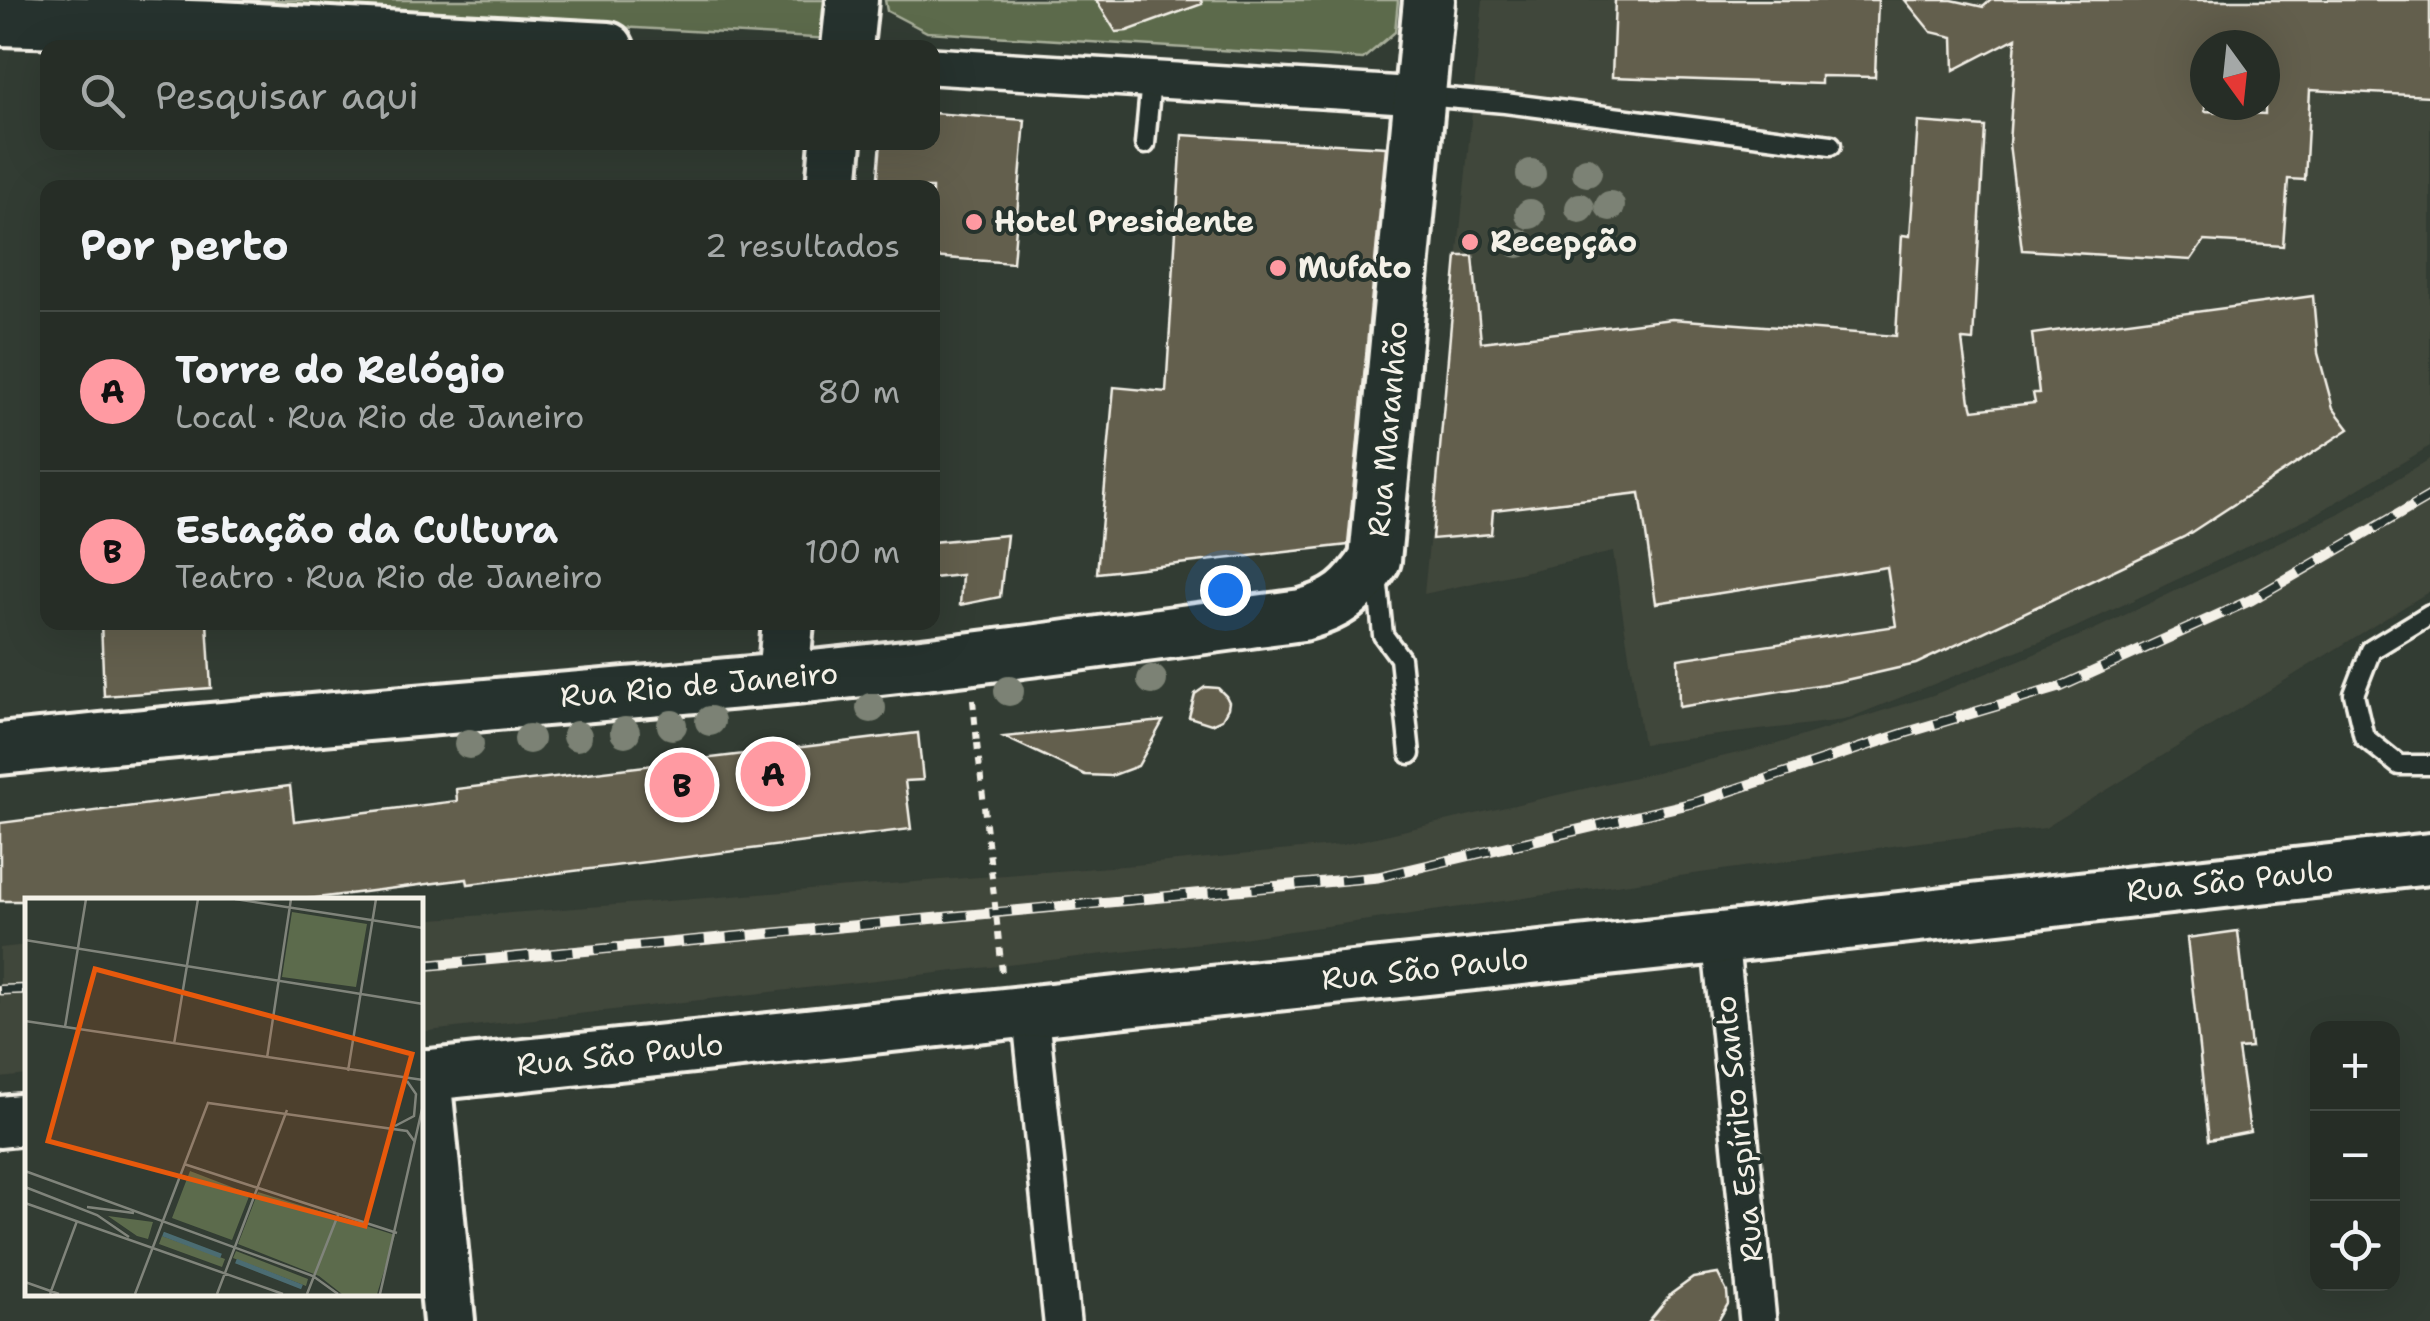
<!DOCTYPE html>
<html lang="pt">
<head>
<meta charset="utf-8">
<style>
	:root { --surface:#262d26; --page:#2e352e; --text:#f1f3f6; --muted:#a4a8a7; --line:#424943; --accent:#ff9aa2 }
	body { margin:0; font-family:"Shantell Sans",sans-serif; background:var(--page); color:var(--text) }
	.controls { position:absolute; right:30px; bottom:30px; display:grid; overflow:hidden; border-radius:20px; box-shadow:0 10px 40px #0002 }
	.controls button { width:90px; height:90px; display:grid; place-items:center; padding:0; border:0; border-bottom:2px solid var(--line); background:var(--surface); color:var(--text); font:50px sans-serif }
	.compass { position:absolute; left:2190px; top:30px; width:90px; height:90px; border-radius:50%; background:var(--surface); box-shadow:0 10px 40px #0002; rotate:165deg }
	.you { position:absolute; left:1225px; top:590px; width:35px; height:35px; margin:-25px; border:8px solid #fff; border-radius:50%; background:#1a73e8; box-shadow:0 0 0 15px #1a73e833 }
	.badge { display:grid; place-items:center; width:65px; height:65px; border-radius:50%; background:var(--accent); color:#111; font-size:32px; font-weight:700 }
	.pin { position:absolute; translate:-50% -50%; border:5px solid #fff; box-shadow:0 2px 10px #0006 }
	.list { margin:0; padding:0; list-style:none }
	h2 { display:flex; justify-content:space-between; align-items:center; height:130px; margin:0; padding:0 40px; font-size:42px }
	h2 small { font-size:32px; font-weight:400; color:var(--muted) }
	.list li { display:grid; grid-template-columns:65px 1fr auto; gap:30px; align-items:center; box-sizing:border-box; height:160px; padding:0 40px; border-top:2px solid var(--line) }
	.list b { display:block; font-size:38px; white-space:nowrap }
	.list p { margin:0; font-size:32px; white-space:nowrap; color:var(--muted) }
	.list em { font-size:32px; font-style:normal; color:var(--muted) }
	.icon { flex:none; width:55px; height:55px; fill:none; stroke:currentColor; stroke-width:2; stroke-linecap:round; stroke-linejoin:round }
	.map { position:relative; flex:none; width:2430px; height:1321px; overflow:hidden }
	.search { position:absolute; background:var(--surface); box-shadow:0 10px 40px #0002; left:40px; top:40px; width:900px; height:110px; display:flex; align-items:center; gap:25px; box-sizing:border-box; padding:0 35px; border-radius:20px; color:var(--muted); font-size:38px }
	.panel { position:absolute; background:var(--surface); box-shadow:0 10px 40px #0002; left:40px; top:180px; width:900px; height:450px; border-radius:20px }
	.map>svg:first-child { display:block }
	.built { fill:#41463b; fill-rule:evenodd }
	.green { fill:#5c6b4c; stroke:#a8ae9a; stroke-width:2.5 }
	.building { fill:#645e4d; stroke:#f4f1e8; stroke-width:2.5; fill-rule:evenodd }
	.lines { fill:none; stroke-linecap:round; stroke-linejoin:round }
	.lane-casing { stroke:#f4f1e8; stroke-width:25 }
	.street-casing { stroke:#f4f1e8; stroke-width:42 }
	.secondary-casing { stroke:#f4f1e8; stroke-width:58 }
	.path { stroke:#f4f1e8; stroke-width:6; stroke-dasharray:8 8; stroke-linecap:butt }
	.lane { stroke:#26332d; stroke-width:18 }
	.street { stroke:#26332d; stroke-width:35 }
	.secondary { stroke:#26332d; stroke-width:50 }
	.rail-casing { stroke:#f4f1e8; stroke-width:11 }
	.rail { stroke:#26332d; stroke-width:8; stroke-dasharray:22; stroke-linecap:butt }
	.path-bridge { stroke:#f4f1e8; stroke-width:6; stroke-dasharray:8 8; stroke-linecap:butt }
	.tree { fill:#7b8274 }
	.poi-dot { fill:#ff9aa2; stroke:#26332d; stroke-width:4 }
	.labels { text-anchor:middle; stroke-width:8; stroke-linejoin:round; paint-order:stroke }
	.poi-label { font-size:30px; font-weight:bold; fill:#f4f1e8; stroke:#26332d; text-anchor:start }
	.street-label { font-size:30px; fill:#f4f1e8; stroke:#26332d }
	.inset-river { fill:none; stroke:#4b6c72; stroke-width:5 }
	.inset-road { fill:none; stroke:#80847b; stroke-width:2.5 }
	.view { fill:#e8590c; fill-opacity:0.15; stroke:#e8590c; stroke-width:5 }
	.inset-edge { fill:none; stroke:#f4f1e8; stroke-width:5 }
</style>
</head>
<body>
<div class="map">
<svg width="2430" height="1321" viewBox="0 0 2430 1321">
	<rect width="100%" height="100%" fill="#323c33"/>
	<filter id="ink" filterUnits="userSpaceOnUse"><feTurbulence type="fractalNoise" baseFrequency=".01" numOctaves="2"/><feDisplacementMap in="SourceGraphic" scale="20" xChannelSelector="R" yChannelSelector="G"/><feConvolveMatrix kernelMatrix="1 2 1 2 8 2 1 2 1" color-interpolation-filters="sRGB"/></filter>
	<g filter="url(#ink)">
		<!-- built -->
		<path class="built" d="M1483,0h947v446l-114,68 -242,114 -230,92 -201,24 -30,-192 -189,42zM2205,45h60v60h-60z
			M2430,459v132l-385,237 -125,14 -693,98 -807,92v-112l715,-55 207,-20 435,-101 156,-49 158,-64 247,-117z
			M27,945v130l-27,3v-130z"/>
		<!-- green -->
		<path class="green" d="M78,0h758l-4,39 -573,-32z
			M885,0h513l-3,32 -32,27 -436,-27 -40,-21z"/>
		<!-- building -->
		<path class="building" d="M1096,0h105l1,4 -75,27 -11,1z
			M1615,0h263l-3,77 -54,-1v8l-209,-7z
			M1905,0h47l31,7 8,-7h439v96l-120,-6 -5,90 -17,-1 -5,67 -79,-5 -13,19 -169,-10 -13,-106 7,-106 -62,32 -1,-33 -22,-5zM2205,45h60v69l-60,-3z
			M932,113l93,7 -12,143 -81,-6v-69h-55l4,-46h51z
			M1918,122l67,5 -12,214 -11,-1 8,62h1l2,8 62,-7 -2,-10h6l-7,-59 281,-38 5,57 15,55 16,21 -165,108 -268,127 -79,18 -158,25 -1,-48 218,-33 -9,-59 -231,36 -16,-110 -147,17 -2,24 -59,5 25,-283h16l8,86 191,-23 224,17 6,-101 8,1z
			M1182,135l204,12 -38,398 -251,28 17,-186 52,5z
			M1007,535l-7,62 -40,8 2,-30 -30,3v-36z
			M101,622h106l4,66 -107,8z
			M1205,687l13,1 8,8 3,6 -1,6 -6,11 -11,5 -22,-7 6,-23z
			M1163,721l-25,45 -27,10 -26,-1 -81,-38z
			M918,733l5,47 -18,1 6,48 -443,55 -1,-5 -174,22h-293v-78l290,-37 4,35 163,-20 -1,-12z
			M2238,931l13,117 -13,1 12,83 -41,8 -22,-202z
			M1718,1274l9,18 1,12 -10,17h-69l22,-27 22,-16z"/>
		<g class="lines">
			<defs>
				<path id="lane" d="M1424,96l81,7 326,42
					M1145,144l6,-64
					M1377,576l6,59 17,23 10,96
					M2430,614l-59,36 -17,44 10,43 35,28h31"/>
				<path id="street" d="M932,66l487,30
					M1720,938l38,383
					M1030,1011l32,310"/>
				<path id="secondary" d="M0,20l219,7 389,21
					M847,48l5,-48
					M832,188l4,-46
					M783,679l5,-57
					M0,749c261,-27 523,-46 784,-70 173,-17 346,-41 518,-64 37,-10 52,-23 73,-55l54,-560
					M425,1075l24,246
					M420,1076l1300,-138 710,-79
					M0,1122l28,-3"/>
			</defs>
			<!-- lane casing -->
			<use href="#lane" class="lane-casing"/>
			<!-- street casing -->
			<use href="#street" class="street-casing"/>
			<!-- secondary casing -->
			<use href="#secondary" class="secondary-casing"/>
			<!-- path -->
			<path class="path" d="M973,700l4,43
				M998,932l4,41"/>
			<!-- lane -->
			<use href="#lane" class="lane"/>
			<!-- street -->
			<use href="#street" class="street"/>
			<!-- secondary -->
			<use href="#secondary" class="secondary"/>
			<defs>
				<path id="rail" d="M420,966l958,-89 319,-75 208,-69 155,-46 191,-87 179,-104
					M0,990l28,-1"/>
			</defs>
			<!-- rail casing -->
			<use href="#rail" class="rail-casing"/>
			<!-- rail -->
			<use href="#rail" class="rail"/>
			<!-- path-bridge -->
			<path class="path-bridge" d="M977,743l21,189"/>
		</g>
		<!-- trees -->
		<g class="tree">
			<circle cx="1587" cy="172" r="15"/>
			<circle cx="1531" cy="174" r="15"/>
			<circle cx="1610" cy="206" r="15"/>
			<circle cx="1580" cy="208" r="15"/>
			<circle cx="1530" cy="214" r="15"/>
			<circle cx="1518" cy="243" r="15"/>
			<circle cx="1152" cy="680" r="15"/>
			<circle cx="1009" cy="691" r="15"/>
			<circle cx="871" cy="708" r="15"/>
			<circle cx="710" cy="721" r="15"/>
			<circle cx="672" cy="725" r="15"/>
			<circle cx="625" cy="732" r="15"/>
			<circle cx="577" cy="736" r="15"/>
			<circle cx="529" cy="739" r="15"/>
			<circle cx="469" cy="744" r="15"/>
		</g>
	</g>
	<!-- markers -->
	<g class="poi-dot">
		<circle cx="974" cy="222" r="10"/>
		<circle cx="1470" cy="242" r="10"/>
		<circle cx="1278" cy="268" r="10"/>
	</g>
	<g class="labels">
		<!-- poi labels -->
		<g class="poi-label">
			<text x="994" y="232">Hotel Presidente</text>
			<text x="1490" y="252">Recepção</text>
			<text x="1298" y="278">Mufato</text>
		</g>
		<!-- street labels -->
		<g class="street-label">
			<text transform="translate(1388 429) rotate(-85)" y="10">Rua Maranhão</text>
			<text transform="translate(699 685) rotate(-5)" y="10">Rua Rio de Janeiro</text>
			<text transform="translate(2230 881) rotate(-6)" y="10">Rua São Paulo</text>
			<text transform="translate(1425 969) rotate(-6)" y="10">Rua São Paulo</text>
			<text transform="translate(620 1055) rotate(-6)" y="10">Rua São Paulo</text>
			<text transform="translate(1739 1129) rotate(-96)" y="10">Rua Espírito Santo</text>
		</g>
	</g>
	<!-- overview -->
	<g transform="translate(25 898)">
		<rect width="398" height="398" fill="#323c33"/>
		<path d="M267,14l75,12 -11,63 -74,-10zM165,273l60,23 -18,46 -60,-22zM233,294l137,43 -18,59h-35l-23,-18 -81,-32zM83,318l45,6 -5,17 -11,-3zM137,338l63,23 -3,8 -63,-23zM211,353l72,28 -2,7 -73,-28z" fill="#5c6b4c"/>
		<path class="inset-river" d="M138,336l58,22M211,363l66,26"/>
		<path class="inset-road" d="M210,1l188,29M0,42l398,64M0,123l398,59M40,129l21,-128M149,146l24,-145M242,160l24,-159M323,173l28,-172M370,228l19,-10 2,-22 -9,-13M159,266l213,69M0,273l288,105 25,18M0,289l72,28 32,22M0,305l258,91M62,309l47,6M0,384l34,12M25,396l27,-73M110,396l73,-191 199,28 8,11M192,396l70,-184M282,396l31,-79M355,396l43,-189"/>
		<path class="view" d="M70,71l317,85 -47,172 -317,-85z"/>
		<rect width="398" height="398" class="inset-edge"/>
	</g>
</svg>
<div class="controls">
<button>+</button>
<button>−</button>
<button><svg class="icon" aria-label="locate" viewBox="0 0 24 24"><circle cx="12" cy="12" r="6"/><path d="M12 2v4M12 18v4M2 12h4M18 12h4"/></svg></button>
</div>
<svg class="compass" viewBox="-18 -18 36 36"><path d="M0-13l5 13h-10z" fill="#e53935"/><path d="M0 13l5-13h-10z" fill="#a4a8a7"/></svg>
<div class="you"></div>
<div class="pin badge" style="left:773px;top:774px">A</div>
<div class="pin badge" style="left:682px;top:785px">B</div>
<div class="search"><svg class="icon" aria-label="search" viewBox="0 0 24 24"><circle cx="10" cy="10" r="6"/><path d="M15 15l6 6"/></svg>Pesquisar aqui</div>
<section class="panel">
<h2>Por perto<small>2 resultados</small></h2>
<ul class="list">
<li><span class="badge">A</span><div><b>Torre do Relógio</b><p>Local · Rua Rio de Janeiro</p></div><em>80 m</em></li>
<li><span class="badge">B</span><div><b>Estação da Cultura</b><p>Teatro · Rua Rio de Janeiro</p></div><em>100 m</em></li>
</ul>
</section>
</div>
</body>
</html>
